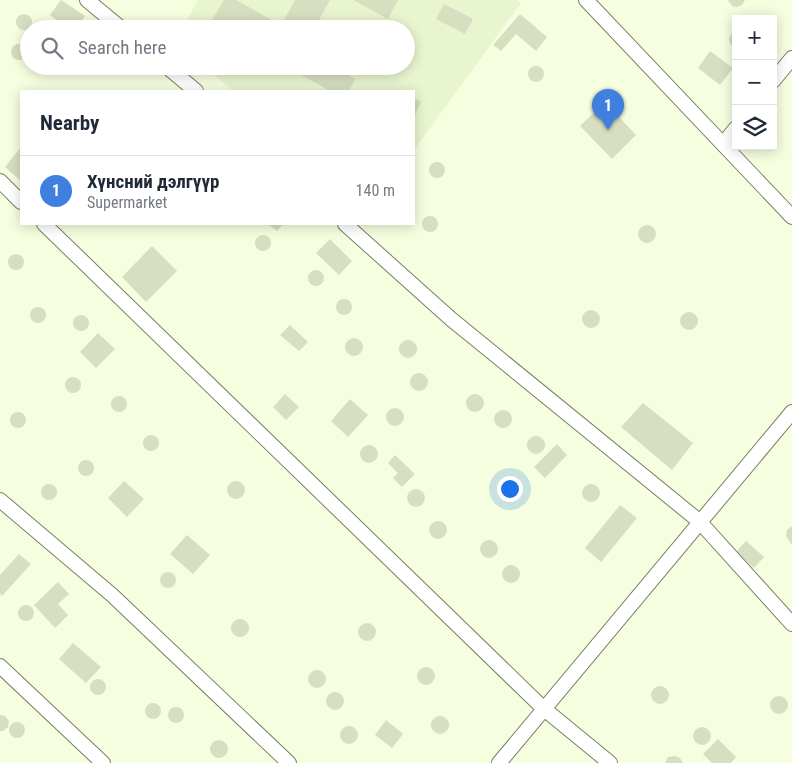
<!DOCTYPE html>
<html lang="en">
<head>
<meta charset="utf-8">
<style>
	:root { --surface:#fff; --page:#f6f6f7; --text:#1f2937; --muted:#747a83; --line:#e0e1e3; --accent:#1a73e8 }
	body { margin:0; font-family:"Roboto Condensed",sans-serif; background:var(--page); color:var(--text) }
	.controls { position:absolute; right:15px; top:15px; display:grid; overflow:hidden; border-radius:0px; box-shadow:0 2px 12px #0003 }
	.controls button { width:45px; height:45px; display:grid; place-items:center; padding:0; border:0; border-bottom:1px solid var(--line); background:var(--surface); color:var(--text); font:25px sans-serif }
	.you { position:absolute; left:509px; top:488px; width:18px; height:18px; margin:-12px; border:4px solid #fff; border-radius:50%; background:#1a73e8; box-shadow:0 0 0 8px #1a73e833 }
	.badge { display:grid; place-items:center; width:32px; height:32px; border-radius:50%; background:var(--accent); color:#fff; font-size:16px; font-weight:700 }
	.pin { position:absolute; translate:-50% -41px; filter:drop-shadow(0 1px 2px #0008) }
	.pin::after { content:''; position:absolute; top:26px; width:18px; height:15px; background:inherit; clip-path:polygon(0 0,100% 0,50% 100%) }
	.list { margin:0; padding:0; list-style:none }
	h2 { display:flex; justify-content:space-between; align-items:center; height:65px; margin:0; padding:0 20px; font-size:21px }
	h2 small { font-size:16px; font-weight:400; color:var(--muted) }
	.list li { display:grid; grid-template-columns:32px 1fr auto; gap:15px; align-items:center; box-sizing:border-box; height:70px; padding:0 20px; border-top:1px solid var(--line) }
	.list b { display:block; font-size:19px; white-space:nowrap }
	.list p { margin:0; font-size:16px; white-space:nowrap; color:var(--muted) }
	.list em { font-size:16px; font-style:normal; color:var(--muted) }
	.icon { flex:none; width:28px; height:28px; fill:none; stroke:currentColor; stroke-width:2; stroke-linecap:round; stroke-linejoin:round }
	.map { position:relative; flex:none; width:792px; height:763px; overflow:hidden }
	.search { position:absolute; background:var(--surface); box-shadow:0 2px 12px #0003; left:20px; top:20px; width:395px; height:55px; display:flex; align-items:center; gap:12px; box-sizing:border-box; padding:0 18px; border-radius:28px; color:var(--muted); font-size:19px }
	.panel { position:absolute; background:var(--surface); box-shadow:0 2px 12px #0003; left:20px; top:90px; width:395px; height:135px; border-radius:0px }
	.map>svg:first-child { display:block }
	.built { fill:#e9f5cf }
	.building { fill:#d7dfc1 }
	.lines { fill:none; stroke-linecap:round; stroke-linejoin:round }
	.minor-casing { stroke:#788064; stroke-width:16 }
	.minor { stroke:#fff; stroke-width:14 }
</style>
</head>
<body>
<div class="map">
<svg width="792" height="763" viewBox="0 0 792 763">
	<rect width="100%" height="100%" fill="#f5fedf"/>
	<!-- built -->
	<path class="built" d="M198,0h319l4,3 -107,147v-59h-181l-29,-25h202v-37h-224z"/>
	<!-- building -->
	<path class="building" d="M61,0l24,16 -10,13h-7l-18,-14z
		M224,0h12l45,25 14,-25h35l-16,29h-96l-8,-5z
		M353,0h45l-10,19z
		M728,0h17l-3,5 -5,2 -5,-1z
		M444,4l29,15 -8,15 -29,-15z
		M16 22a8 8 0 1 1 16 0a8 8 0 1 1-16 0Z
		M520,14l27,23 -11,14 -20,-17 -15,17 -8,-6z
		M47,25h7l2,4h-14z
		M736,31v17l-6,-4 -1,-5 2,-5z
		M11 52a8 8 0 1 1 16 0a8 8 0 1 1-16 0Z
		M710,51l23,17 -13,17 -22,-17z
		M528 74a8 8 0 1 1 16 0a8 8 0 1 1-16 0Z
		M285,66h47l23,13 -6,12h-19z
		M414,98l7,4 -7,15z
		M605,102l31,33 -24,24 -32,-33z
		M21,147v34l-16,-14z
		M429 170a8 8 0 1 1 16 0a8 8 0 1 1-16 0Z
		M422 224a8 8 0 1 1 16 0a8 8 0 1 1-16 0Z
		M268,224h15l-6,7z
		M638 234a9 9 0 1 1 18 0a9 9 0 1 1-18 0Z
		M255 243a8 8 0 1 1 16 0a8 8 0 1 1-16 0Z
		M330,239l22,22 -13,14 -23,-22z
		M152,246l25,25 -31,31 -24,-25z
		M8 262a8 8 0 1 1 16 0a8 8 0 1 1-16 0Z
		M308 278a8 8 0 1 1 16 0a8 8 0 1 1-16 0Z
		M336 307a8 8 0 1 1 16 0a8 8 0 1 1-16 0Z
		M30 315a8 8 0 1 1 16 0a8 8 0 1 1-16 0Z
		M582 319a9 9 0 1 1 18 0a9 9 0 1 1-18 0Z
		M680 321a9 9 0 1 1 18 0a9 9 0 1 1-18 0Z
		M73 323a8 8 0 1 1 16 0a8 8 0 1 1-16 0Z
		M290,325l18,17 -9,9 -19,-16z
		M98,333l17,16 -19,19 -16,-16z
		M345 347a9 9 0 1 1 18 0a9 9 0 1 1-18 0Z
		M399 349a9 9 0 1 1 18 0a9 9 0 1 1-18 0Z
		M410 382a9 9 0 1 1 18 0a9 9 0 1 1-18 0Z
		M65 385a8 8 0 1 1 16 0a8 8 0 1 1-16 0Z
		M466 403a9 9 0 1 1 18 0a9 9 0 1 1-18 0Z
		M285,394l14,13 -13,13 -13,-13z
		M111 404a8 8 0 1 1 16 0a8 8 0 1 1-16 0Z
		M350,399l18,16 -20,22 -17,-16z
		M643,403l50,40 -21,27 -51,-43z
		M386 417a9 9 0 1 1 18 0a9 9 0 1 1-18 0Z
		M494 419a9 9 0 1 1 18 0a9 9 0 1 1-18 0Z
		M10 420a8 8 0 1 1 16 0a8 8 0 1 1-16 0Z
		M143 443a8 8 0 1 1 16 0a8 8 0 1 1-16 0Z
		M527 445a9 9 0 1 1 18 0a9 9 0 1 1-18 0Z
		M557,444l10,11 -22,23 -11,-11z
		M360 454a9 9 0 1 1 18 0a9 9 0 1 1-18 0Z
		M395,455l20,19 -13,13 -9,-9 5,-5 -10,-10z
		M78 468a8 8 0 1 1 16 0a8 8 0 1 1-16 0Z
		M227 490a9 9 0 1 1 18 0a9 9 0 1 1-18 0Z
		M124,481l20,18 -17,18 -19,-19z
		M582 493a9 9 0 1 1 18 0a9 9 0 1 1-18 0Z
		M41 492a8 8 0 1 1 16 0a8 8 0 1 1-16 0Z
		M407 498a9 9 0 1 1 18 0a9 9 0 1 1-18 0Z
		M620,505l17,13 -36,44 -16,-14z
		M429 530a9 9 0 1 1 18 0a9 9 0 1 1-18 0Z
		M792,526v19l-6,-9 1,-6z
		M187,535l23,20 -17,19 -23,-20z
		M480 549a9 9 0 1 1 18 0a9 9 0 1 1-18 0Z
		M746,541l18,16 -10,11 -18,-16z
		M19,554l12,10 -29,32 -2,-2v-19z
		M502 574a9 9 0 1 1 18 0a9 9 0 1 1-18 0Z
		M160 580a8 8 0 1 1 16 0a8 8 0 1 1-16 0Z
		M58,582l11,12 -11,10 10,11 -13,13 -21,-23z
		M18 613a8 8 0 1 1 16 0a8 8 0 1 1-16 0Z
		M231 628a9 9 0 1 1 18 0a9 9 0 1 1-18 0Z
		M358 632a9 9 0 1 1 18 0a9 9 0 1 1-18 0Z
		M73,643l28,24 -15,16 -27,-24z
		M417 676a9 9 0 1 1 18 0a9 9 0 1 1-18 0Z
		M308 679a9 9 0 1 1 18 0a9 9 0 1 1-18 0Z
		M90 687a8 8 0 1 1 16 0a8 8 0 1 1-16 0Z
		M651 695a9 9 0 1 1 18 0a9 9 0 1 1-18 0Z
		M326 701a9 9 0 1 1 18 0a9 9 0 1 1-18 0Z
		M770 705a9 9 0 1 1 18 0a9 9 0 1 1-18 0Z
		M145 711a8 8 0 1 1 16 0a8 8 0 1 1-16 0Z
		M168 715a8 8 0 1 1 16 0a8 8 0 1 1-16 0Z
		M0,715l5,1 4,5 -1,6 -5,4h-3z
		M431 725a9 9 0 1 1 18 0a9 9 0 1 1-18 0Z
		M386,720l17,14 -11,14 -17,-13z
		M9 730a8 8 0 1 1 16 0a8 8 0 1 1-16 0Z
		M340 735a9 9 0 1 1 18 0a9 9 0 1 1-18 0Z
		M693 736a9 9 0 1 1 18 0a9 9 0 1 1-18 0Z
		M718,739l18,18 -5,6h-19l-9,-9z
		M210 749a9 9 0 1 1 18 0a9 9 0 1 1-18 0Z
		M675,756l5,2 3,5h-18l3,-6z"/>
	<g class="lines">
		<defs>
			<path id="minor" d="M87,0l35,29
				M586,0l206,217
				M166,66l30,25
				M773,81l19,-23
				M723,144l13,-16
				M0,181l21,21
				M44,224l499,484 67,55
				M345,224l106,95 248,202 93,103
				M0,500l112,95 177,168
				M0,666l103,97
				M499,763l293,-351"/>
		</defs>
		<!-- minor casing -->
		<use href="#minor" class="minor-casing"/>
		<!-- minor -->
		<use href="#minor" class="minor"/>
	</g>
</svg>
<div class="controls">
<button>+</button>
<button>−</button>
<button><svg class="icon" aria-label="layers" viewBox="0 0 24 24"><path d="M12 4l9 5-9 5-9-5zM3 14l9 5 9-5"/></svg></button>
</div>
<div class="you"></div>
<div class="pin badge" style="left:608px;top:130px;background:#3f7fe0">1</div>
<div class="search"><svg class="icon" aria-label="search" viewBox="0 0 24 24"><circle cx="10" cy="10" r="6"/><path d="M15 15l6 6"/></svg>Search here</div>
<section class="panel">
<h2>Nearby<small></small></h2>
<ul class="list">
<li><span class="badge" style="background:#3f7fe0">1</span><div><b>Хүнсний дэлгүүр</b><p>Supermarket</p></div><em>140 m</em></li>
</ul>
</section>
</div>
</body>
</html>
